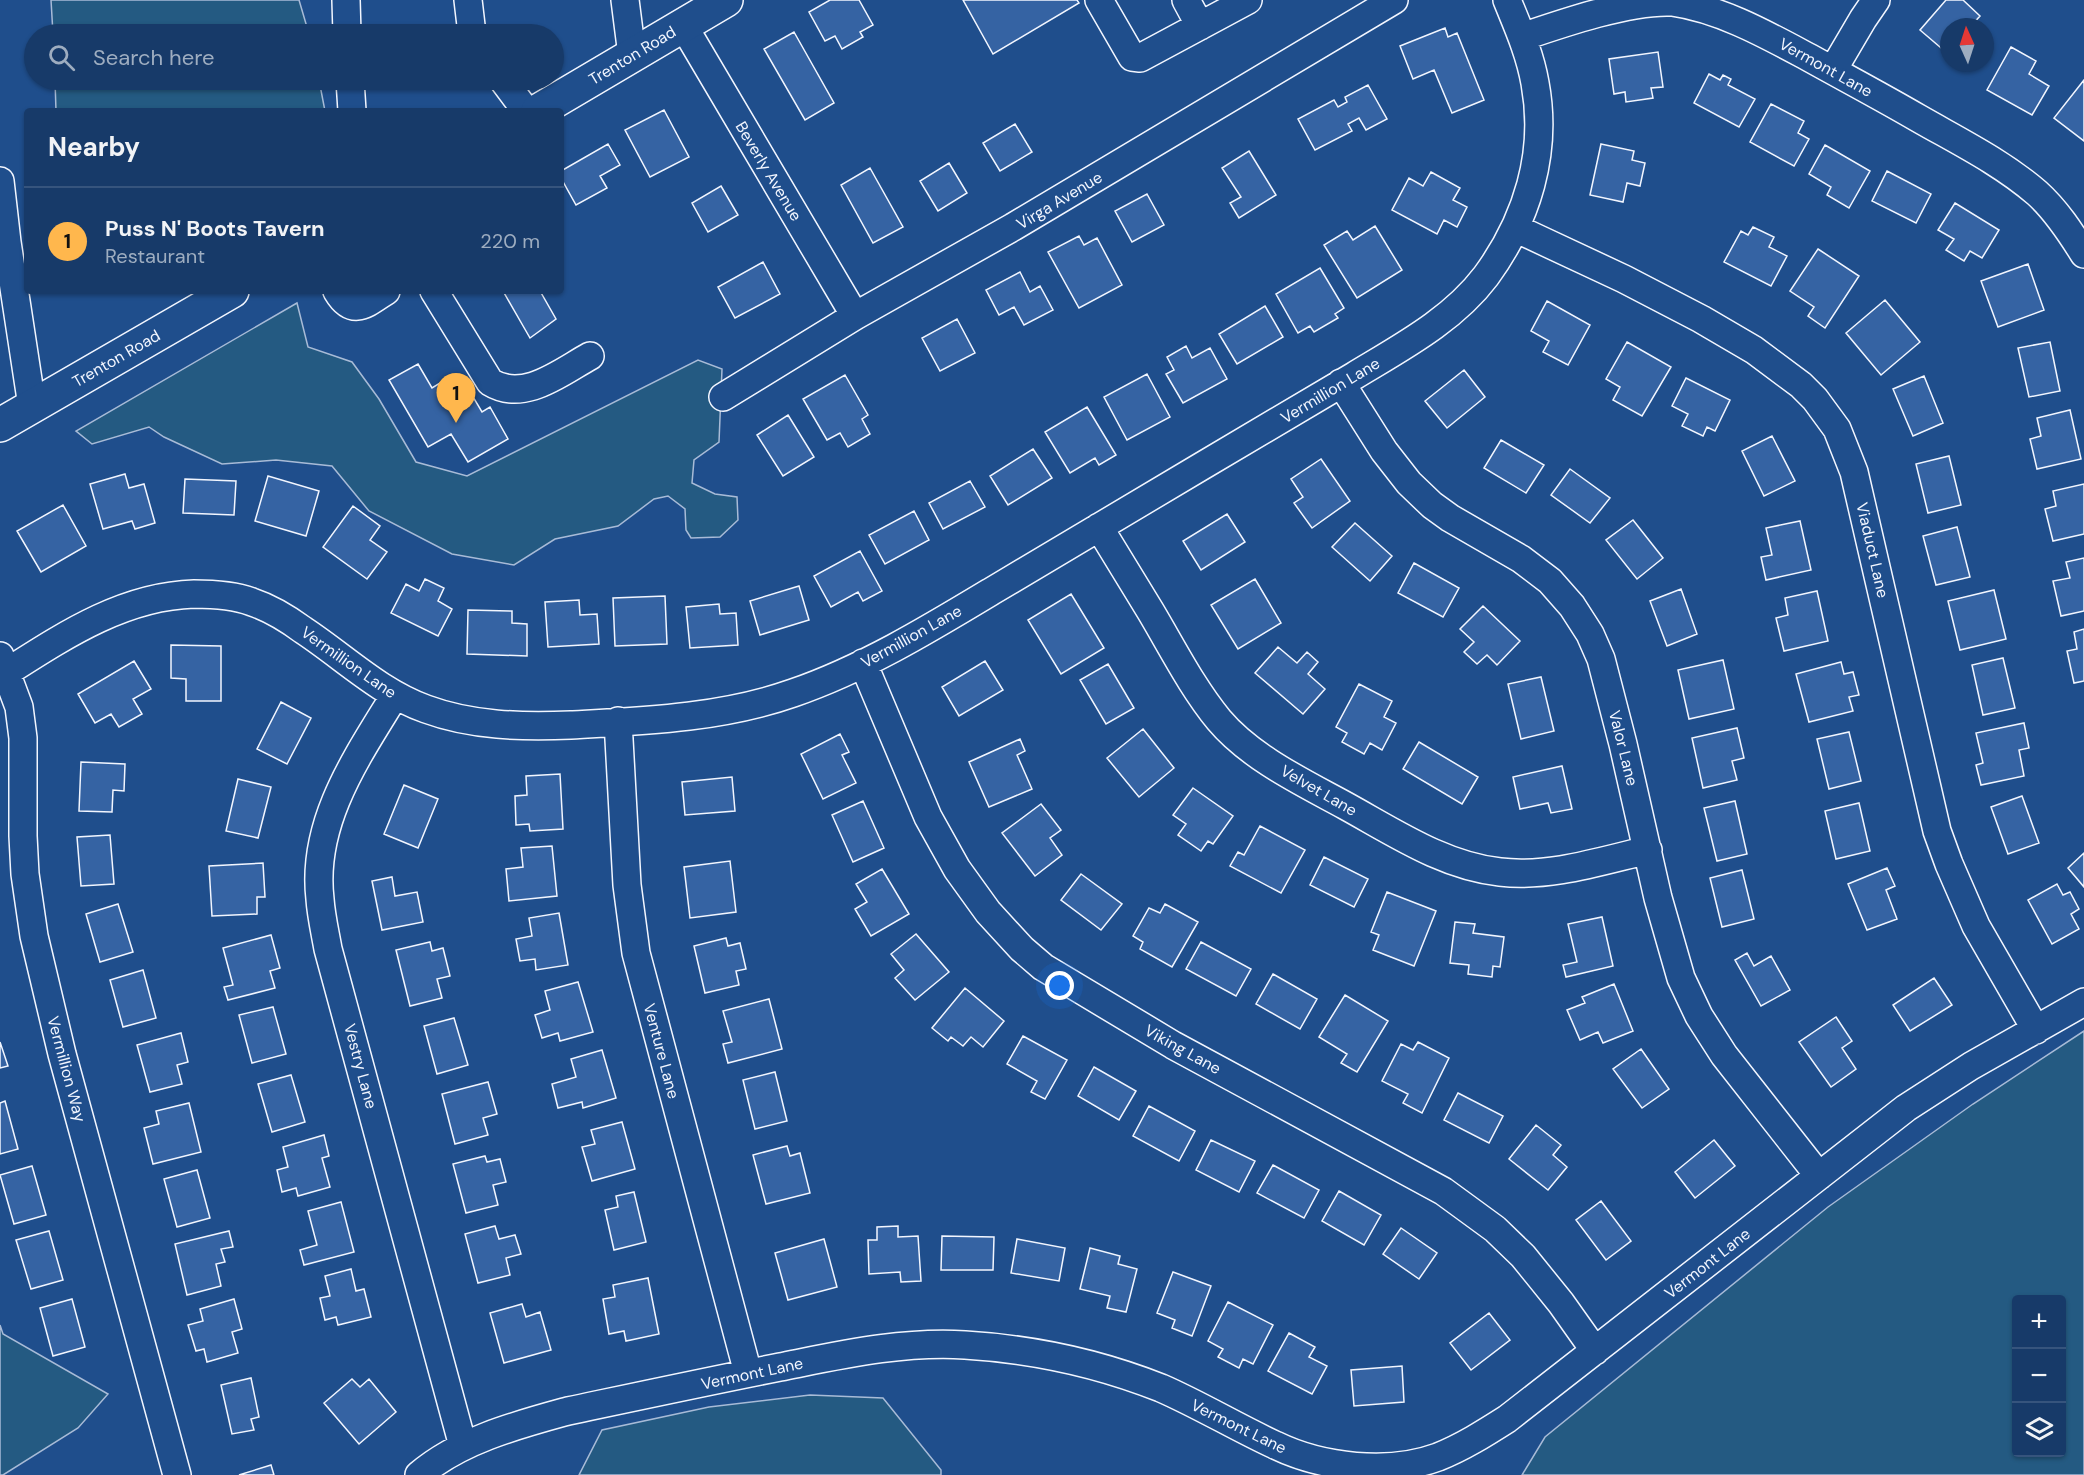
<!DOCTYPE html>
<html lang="en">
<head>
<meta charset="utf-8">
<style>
	:root { --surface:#173a69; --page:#20416f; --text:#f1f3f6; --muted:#9eadc0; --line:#36547d; --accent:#ffb74d }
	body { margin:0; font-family:"DM Sans",sans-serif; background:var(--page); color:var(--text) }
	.controls { position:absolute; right:18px; bottom:18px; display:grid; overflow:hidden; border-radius:6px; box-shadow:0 2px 4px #0004 }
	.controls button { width:54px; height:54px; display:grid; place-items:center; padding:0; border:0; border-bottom:2px solid var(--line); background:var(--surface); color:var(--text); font:30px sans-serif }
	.compass { position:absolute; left:1940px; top:18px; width:54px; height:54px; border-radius:50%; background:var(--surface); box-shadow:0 2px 4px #0004; rotate:357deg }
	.you { position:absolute; left:1060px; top:986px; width:21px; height:21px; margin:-15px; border:4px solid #fff; border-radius:50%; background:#1a73e8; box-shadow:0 0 0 9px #1a73e833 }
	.badge { display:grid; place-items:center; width:39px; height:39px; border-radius:50%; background:var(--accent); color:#111; font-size:20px; font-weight:700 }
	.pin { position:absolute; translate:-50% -50px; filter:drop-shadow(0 2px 3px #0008) }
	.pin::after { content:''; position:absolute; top:32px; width:21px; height:18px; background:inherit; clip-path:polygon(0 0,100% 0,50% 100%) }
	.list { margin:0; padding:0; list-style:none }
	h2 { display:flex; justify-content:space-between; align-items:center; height:78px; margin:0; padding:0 24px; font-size:26px }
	h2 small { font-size:20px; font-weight:400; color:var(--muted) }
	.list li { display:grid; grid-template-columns:39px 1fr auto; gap:18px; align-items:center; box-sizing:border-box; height:108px; padding:0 24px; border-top:2px solid var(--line) }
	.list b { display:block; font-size:22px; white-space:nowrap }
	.list p { margin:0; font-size:20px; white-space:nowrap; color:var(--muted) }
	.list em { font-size:20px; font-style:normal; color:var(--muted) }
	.icon { flex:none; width:33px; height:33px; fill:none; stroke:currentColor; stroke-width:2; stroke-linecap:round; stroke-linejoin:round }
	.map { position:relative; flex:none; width:2084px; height:1475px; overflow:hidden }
	.search { position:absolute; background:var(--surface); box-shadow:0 2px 4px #0004; left:24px; top:24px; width:540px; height:66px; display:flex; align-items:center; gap:15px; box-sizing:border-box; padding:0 21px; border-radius:33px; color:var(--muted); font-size:22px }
	.panel { position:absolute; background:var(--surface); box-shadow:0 2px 4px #0004; left:24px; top:108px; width:540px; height:186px; border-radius:6px }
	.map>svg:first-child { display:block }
	.green { fill:#245a82; stroke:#a8bbd7; stroke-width:1.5; fill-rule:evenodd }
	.building { fill:#3563a3; stroke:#f2f6ff; stroke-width:1.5 }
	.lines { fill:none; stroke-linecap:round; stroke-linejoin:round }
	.minor-casing { stroke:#f2f6ff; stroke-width:30 }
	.major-casing { stroke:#f2f6ff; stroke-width:36 }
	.minor { stroke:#1f4e8c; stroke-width:27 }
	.major { stroke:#1f4e8c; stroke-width:33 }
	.labels { text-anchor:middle; stroke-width:4.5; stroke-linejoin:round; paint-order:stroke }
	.street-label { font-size:16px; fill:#f2f6ff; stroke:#1f4e8c }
</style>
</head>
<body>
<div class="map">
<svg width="2084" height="1475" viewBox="0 0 2084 1475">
	<rect width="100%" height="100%" fill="#1f4e8c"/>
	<!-- green -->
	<path class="green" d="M51,0h248l10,34h-256z
		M55,80h264l6,31h-269z
		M297,303l11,44 44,15 27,37 37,63 51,14 231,-116 24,9 -3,73 -25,18 -2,23 23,11 22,3 1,23 -18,17 -29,1 -5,-8 -1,-21 -17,-13 -14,3 -36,27 -63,13 -41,26 -62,-11 -83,-43 -37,-45 -56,-6 -54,4 -58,-27 -15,-10 -57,17 -16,-13z
		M2084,1031v444h-562l23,-38 283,-230 145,-103zM2016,1300h46v152h-46z
		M0,1325l3,9 105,60 -30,34 -75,47h-3z
		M810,1395l73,3 58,72v5h-362l23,-45 107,-23z"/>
	<!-- building -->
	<path class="building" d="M830,0h29l14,25 -13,7 3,5 -21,12 -7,-13 -10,5 -16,-29z
		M963,0h114l2,3 -86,51z
		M1946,0h17l17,16 -10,11h-21v24l-2,2 -27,-23z
		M1445,28l3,9 9,-4 27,67 -32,13 -18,-43 -21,9 -13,-33z
		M794,32l40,71 -29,17 -41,-71z
		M2011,47l25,14 -7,13 20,12 -17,29 -45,-25z
		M1658,52l5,35 -12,1 2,10 -27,4 -1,-10 -11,2 -5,-35z
		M1709,74l11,6 3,-5 8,4 -3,6 27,14 -16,28 -45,-24z
		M2084,80v61l-30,-23z
		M1368,85l19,34 -21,11 -7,-12 -11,6 4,7 -37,19 -17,-31 36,-19 4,7 9,-5 -2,-5z
		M1771,104l33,17 -6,12 11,6 -15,27 -44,-24z
		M664,110l25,47 -39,20 -25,-47z
		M1015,124l17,28 -32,19 -17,-28z
		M608,144l12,21 -20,11 7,12 -31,17 -15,-27v-7z
		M1601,144l33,7 -2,9 13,3 -5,23 -13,-3 -4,19 -33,-7z
		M1825,145l45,26 -21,37 -22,-13 4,-8 -22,-13z
		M1249,151l27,44 -37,23 -9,-15 11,-6 -19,-29z
		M949,163l18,30 -29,18 -18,-30z
		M870,168l33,59 -30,16 -32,-58z
		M1887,171l44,23 -15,29 -44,-22z
		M1431,172l29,16 -7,12 14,7 -10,20 -13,-7 -7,14 -45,-24 17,-32 14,8z
		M721,186l17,29 -30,17 -16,-29z
		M1147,194l17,31 -32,17 -17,-31z
		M1955,203l44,27 -17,28 -12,-7 -6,10 -18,-11 8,-11 -16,-9z
		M1375,226l27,44 -45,28 -33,-53 23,-14 6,9z
		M1753,227l21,10 -5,10 18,9 -16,30 -47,-24 17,-31 7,4z
		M1079,236l5,9 13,-7 25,47 -43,23 -31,-56z
		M1818,249l41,27 -34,52 -17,-12 6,-9 -24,-16z
		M763,262l17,32 -45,24 -17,-31z
		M2028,264l16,46 -46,17 -17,-46z
		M1320,268l24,40 -9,6 3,4 -24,14 -4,-6 -12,7 -22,-39z
		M1020,272l10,20 10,-6 13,24 -29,15 -10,-18 -15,8 -13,-25z
		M503,291h37l16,28 -26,19z
		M1885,300l35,42 -39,33 -35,-42z
		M1547,301l43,24 -22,40 -25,-13 6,-11 -18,-10z
		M1265,306l18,31 -46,27 -18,-30z
		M957,319l18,34 -35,18 -18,-33z
		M1627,342l44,25 -29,49 -29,-16 7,-13 -14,-8z
		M2050,342l10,49 -31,6 -11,-49z
		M1186,346l6,12 18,-10 17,31 -44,24 -17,-29 8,-4 -7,-13z
		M418,364l14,24 8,-5 5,8 18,-11 19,32 8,-5 18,32 -40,23 -17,-28 -23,13 -39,-67z
		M1464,370l21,27 -38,31 -22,-27z
		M1147,374l23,43 -43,23 -23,-43z
		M845,375l23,40 -6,4 8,15 -22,13 -8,-14 -13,7 -24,-41z
		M1924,376l19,47 -30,13 -20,-47z
		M1686,378l44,22 -15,31 -8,-4 -4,9 -21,-10 6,-12 -16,-8z
		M1087,407l29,48 -17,10 -4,-7 -25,15 -25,-41z
		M2070,410l11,49 -44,10 -7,-30 11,-3 -4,-18z
		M788,415l26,42 -31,19 -26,-41z
		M1772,436l23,45 -31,15 -22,-45z
		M1501,440l43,25 -18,28 -42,-25z
		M1033,449l19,29 -44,27 -18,-29z
		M1949,456l12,49 -33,8 -12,-49z
		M1321,459l29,42 -38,27 -18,-25 9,-6 -12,-18z
		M1570,469l40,29 -20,25 -39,-28z
		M125,474l4,14 15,-4 11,39 -20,6 -3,-8 -29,8 -13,-45z
		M268,476l51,15 -13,45 -51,-15z
		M185,479l51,2 -2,34 -51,-2z
		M970,481l15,26 -42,22 -14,-26z
		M2084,484v50l-31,7 -8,-32 11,-3 -3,-15z
		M63,505l23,41 -45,26 -24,-41z
		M353,506l27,20 -10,14 17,12 -20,27 -44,-32z
		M914,511l15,29 -44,24 -16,-29z
		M1227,514l18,28 -44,28 -18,-29z
		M1633,520l30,38 -26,21 -31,-39z
		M1800,521l11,49 -45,10 -5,-23 11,-2 -6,-27z
		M1355,523l37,33 -22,25 -38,-34z
		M1957,527l13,50 -34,8 -13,-49z
		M860,551l22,40 -19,10 -5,-9 -27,15 -17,-31z
		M2084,558v53l-23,5 -8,-35 17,-3 -4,-16z
		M1414,563l45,25 -16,29 -45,-24z
		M425,579l19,9 -6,13 14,8 -14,27 -47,-23 15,-29 13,7z
		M1255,579l26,44 -43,26 -27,-44z
		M799,586l10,34 -49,15 -10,-34z
		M1681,589l16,45 -30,12 -17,-45z
		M1994,590l12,49 -46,11 -12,-49z
		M1817,591l11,50 -44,10 -8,-33 12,-3 -3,-17z
		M1071,594l33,54 -43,26 -33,-54z
		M665,596l2,48 -52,2 -2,-48z
		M579,600l1,15 17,-1 2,30 -51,3 -3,-45z
		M719,604l1,10 16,-1 2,32 -48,3 -4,-41z
		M1483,606l37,35 -23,24 -10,-10 -10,9 -13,-12 10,-10 -14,-13z
		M468,610l44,1v12l15,1v32l-60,-2z
		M2084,629v52l-10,2 -7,-32 10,-2 -3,-17z
		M171,645l50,1v55h-35v-22l-15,-1z
		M1278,647l19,16 10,-11 11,10 -10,12 17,15 -22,25 -48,-41z
		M2003,658l12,50 -32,7 -11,-50z
		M1723,660l11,49 -45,10 -11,-49z
		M134,661l17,28 -18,10 9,15 -23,13 -8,-13 -16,9 -17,-29z
		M985,661l18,29 -44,26 -17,-29z
		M1841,662l3,12 9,-2 6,23 -10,2 4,14 -44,11 -13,-48z
		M1108,664l26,44 -28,16 -26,-44z
		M1541,677l13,54 -33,8 -13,-55z
		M1359,684l33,17 -8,16 12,6 -14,27 -12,-7 -6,11 -22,-12 5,-9 -11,-6z
		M281,702l30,16 -24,46 -30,-15z
		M2024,723l5,25 -10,2 5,26 -43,9 -5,-20 7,-2 -7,-30z
		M1737,728l7,30 -12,3 5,19 -34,8 -11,-50z
		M1143,729l31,39 -35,29 -32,-39z
		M1849,732l12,49 -32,8 -12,-50z
		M840,734l9,18 -7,3 14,28 -33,16 -22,-45z
		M1020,739l5,12 -8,4 15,34 -43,18 -20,-45z
		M1419,742l59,35 -16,27 -59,-35z
		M81,762l44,2 -1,27 -11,-1 -1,22 -33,-1z
		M1562,766l10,43 -21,4 -3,-10 -28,6 -7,-32z
		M560,774l3,55 -33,2 -1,-7 -13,1 -1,-29 12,-1 -1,-19z
		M732,777l3,34 -50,4 -3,-33z
		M238,779l33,8 -13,51 -32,-7z
		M404,785l34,14 -20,49 -34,-14z
		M1193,788l40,28 -20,28 -5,-3 -7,10 -23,-16 8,-11 -13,-9z
		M2022,796l17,47 -31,11 -17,-47z
		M863,801l21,47 -31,14 -21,-47z
		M1735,801l12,53 -30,7 -13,-53z
		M1859,803l11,48 -34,8 -11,-48z
		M1041,804l20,26 -11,8 12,17 -27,21 -33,-43z
		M1260,826l45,24 -24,43 -51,-27 8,-14 6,3z
		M110,835l4,49 -33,2 -4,-49z
		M552,846l5,50 -48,5 -3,-32 17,-2 -2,-19z
		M2084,853v34l-16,-19z
		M1324,857l44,22 -14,28 -44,-22z
		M730,861l6,51 -46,6 -6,-51z
		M263,863l2,34h-8v17l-45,2 -3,-50z
		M1887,868l8,18 -9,4 11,29 -30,11 -19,-46z
		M882,869l27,45 -38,22 -16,-27 12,-7 -11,-18z
		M1742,870l12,49 -32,8 -12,-49z
		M1081,874l41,30 -21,26 -40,-30z
		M392,877l3,19 22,-4 6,30 -41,8 -10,-49z
		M2057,884l6,11 7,-3 9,17 -8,5 8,15 -27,15 -24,-44z
		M1387,892l49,19 -22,55 -41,-16 6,-15 -8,-3z
		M118,904l15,48 -33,10 -14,-48z
		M1165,904l33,18 -26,45 -32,-18 3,-7 -10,-6 16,-28 11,5z
		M559,913l9,52 -32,5 -1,-11 -15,2 -4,-22 16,-3 -3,-18z
		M1602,917l11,49 -47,11 -3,-12 14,-3 -9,-38z
		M1455,922l20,2 -2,9 31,4 -4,30 -7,-1 -1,11 -24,-3 1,-9 -19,-2z
		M916,934l33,38 -34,28 -20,-22 9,-8 -13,-16z
		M271,935l9,33 -10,3 5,17 -47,12 -4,-13 9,-2 -10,-37z
		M726,938l2,8 12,-3 6,26 -10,2 3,14 -34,8 -11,-47z
		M430,942l2,9 11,-3 7,28 -13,3 5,19 -32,8 -14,-56z
		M1201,942l50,27 -15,27 -50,-27z
		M1747,953l7,13 17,-10 19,34 -29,16 -26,-46z
		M143,970l13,48 -33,9 -13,-47z
		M1273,974l44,25 -17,30 -44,-25z
		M1934,978l18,27 -42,26 -17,-26z
		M578,982l15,50 -33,9 -2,-8 -16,5 -7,-23 15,-5 -5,-19z
		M1614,984l19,47 -30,12 -5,-11 -18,8 -13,-30 18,-7 -3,-6z
		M965,988l39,33 -21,26 -12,-10 -8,9 -12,-9 -3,4 -16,-13z
		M1345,995l43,26 -31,51 -16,-9 6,-9 -28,-17z
		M769,999l13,50 -54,14 -5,-19 9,-2 -9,-31z
		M273,1007l13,47 -34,9 -13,-48z
		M1836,1017l16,24 -10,7 14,21 -25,18 -32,-45z
		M454,1018l14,47 -31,9 -13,-48z
		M181,1033l7,29 -11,3 5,19 -32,8 -13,-47z
		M1023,1036l44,24 -22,39 -14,-7 6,-11 -30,-17z
		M0,1042l8,24 -8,2z
		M1418,1042l31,16 -27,55 -19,-10 5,-9 -26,-13 19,-37 12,6z
		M1641,1049l28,40 -27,19 -29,-39z
		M602,1050l14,48 -33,10 -1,-6 -24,6 -6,-24 24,-7 -5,-18z
		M1094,1067l42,24 -17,29 -41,-24z
		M775,1072l12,49 -32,8 -12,-49z
		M291,1075l14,47 -33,10 -14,-48z
		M488,1082l9,32 -14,4 5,17 -33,9 -13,-50z
		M1458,1093l45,23 -14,27 -45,-23z
		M5,1101l13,48 -18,5v-51z
		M189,1103l12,49 -48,12 -9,-36 15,-4 -3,-13z
		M1149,1106l46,25 -16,30 -46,-25z
		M622,1122l13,47 -43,12 -10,-34 13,-3 -4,-14z
		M1536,1125l25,20 -8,10 14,12 -19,23 -39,-31z
		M324,1135l5,21 -7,2 8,29 -32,9 -2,-8 -14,4 -5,-22 11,-3 -5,-20z
		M1211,1140l44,21 -16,31 -43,-22z
		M1714,1140l21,26 -40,32 -20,-26z
		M787,1146l3,10 10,-3 10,40 -44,11 -13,-49z
		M485,1156l2,6 13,-3 6,23 -13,3 5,20 -32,8 -13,-49z
		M1273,1165l46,25 -15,28 -47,-25z
		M32,1166l14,49 -32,9 -14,-49z
		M197,1170l13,48 -33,9 -13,-48z
		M1339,1191l42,24 -17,30 -42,-24z
		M634,1192l12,50 -32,8 -9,-40 13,-3 -2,-11z
		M1601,1201l30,40 -25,19 -30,-40z
		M341,1202l13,50 -50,13 -4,-15 17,-5 -9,-34z
		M495,1226l4,13 16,-4 6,19 -15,4 4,17 -32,8 -13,-49z
		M898,1226v11l20,-1 3,45 -20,1 -1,-10 -31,2 -1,-34h9v-13z
		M1401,1228l36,25 -18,26 -36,-25z
		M49,1231l14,49 -32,9 -15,-49z
		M229,1231l4,16 -12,2 4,13 -9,2 5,22 -34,9 -12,-51z
		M942,1236l52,1 -1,33h-52z
		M824,1239l13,48 -49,13 -13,-47z
		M1017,1239l48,9 -6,33 -48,-8z
		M1090,1248l30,8 -2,8 19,5 -11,43 -19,-4 3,-12 -30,-7z
		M351,1269l5,22 8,-2 7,28 -33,8 -2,-8 -11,3 -5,-22 10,-2 -5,-20z
		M1173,1272l38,14 -19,50 -20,-8 3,-8 -18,-7z
		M648,1278l11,56 -33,7 -2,-10 -15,3 -6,-35 12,-2 -2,-12z
		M72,1299l13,48 -32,9 -13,-48z
		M234,1299l8,30 -10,3 6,21 -31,9 -3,-13 -8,2 -8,-26 15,-4 -3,-12z
		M1228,1302l45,23 -20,39 -10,-5 -4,9 -21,-11 5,-8 -15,-8z
		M522,1304l4,13 14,-5 11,38 -47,13 -14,-50z
		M1489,1313l21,27 -39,30 -21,-27z
		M1289,1333l26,14 -6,10 18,9 -15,28 -44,-23z
		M1402,1366l2,36 -50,4 -3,-36z
		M251,1378l8,39 -8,2 3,11 -22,4 -11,-49z
		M352,1379l8,8 9,-8 27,33 -37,32 -35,-41z
		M271,1465l3,10h-35z"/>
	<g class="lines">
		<defs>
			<path id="minor" d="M346,0l1,34
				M468,0l4,34
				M625,0l7,55
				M1099,0l33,57 8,1 108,-58
				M1186,0l14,26
				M683,25l172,291
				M1522,37c41,-14 108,-37 150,-35 49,7 95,33 138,56 36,20 72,39 108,60 40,23 83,44 119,75 19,17 34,40 47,61
				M1833,70l30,-51 13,-19
				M350,80l2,31
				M503,80l23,31
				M0,181l7,61 25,164
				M1515,228l109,51 77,40 53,31 47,35 14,14 22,30 17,43 83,359 12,33 27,62 60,104
				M337,291c16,27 30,12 49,0
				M434,291l56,91c34,21 71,-10 100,-26
				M1341,383l43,68 25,32 23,22 18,13 71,41 29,22 22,25 18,28 11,25 22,85 35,154 23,80 18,38 25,39 95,121
				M723,397l132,-81 158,-89 381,-227
				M1099,527c17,28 35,57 52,85 22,37 41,75 68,108 32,38 85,63 127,86 49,27 98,60 154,66 49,6 101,-11 148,-22
				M0,656l19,51 4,31v98l2,38 9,62 28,118 115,421
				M863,663l65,154 29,52 31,43 34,37 21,18 130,78 270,146 52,38 28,27 38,47 34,48
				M7,672c58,-37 117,-76 187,-78 19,0 40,1 58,8 18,6 36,17 51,28 41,27 76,62 123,79 46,17 96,18 145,16 73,-4 151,-7 222,-32 70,-24 136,-64 199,-102 70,-42 140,-84 210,-125 51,-30 102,-60 152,-90 46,-28 98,-55 132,-100 41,-56 62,-123 49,-193 -5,-29 -17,-56 -28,-83
				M395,695c-38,62 -84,127 -75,204 1,16 5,33 8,50l135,497
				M618,721l9,164 9,68 112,420
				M419,1475c41,-35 98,-50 149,-64 71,-15 141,-30 212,-44 61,-12 122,-26 185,-22 67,4 133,18 196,43 39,17 75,39 114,57 47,23 114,30 163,12 25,-10 47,-24 69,-38l399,-311 65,-42 113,-64"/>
			<path id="major" d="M538,111l188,-111
				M0,425l232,-134"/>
		</defs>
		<!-- minor casing -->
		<use href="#minor" class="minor-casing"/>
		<!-- major casing -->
		<use href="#major" class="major-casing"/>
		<!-- minor -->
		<use href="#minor" class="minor"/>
		<!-- major -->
		<use href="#major" class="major"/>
	</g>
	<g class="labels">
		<!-- street labels -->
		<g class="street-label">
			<text transform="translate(632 55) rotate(-31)" y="6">Trenton Road</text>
			<text transform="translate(1826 67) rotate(29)" y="6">Vermont Lane</text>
			<text transform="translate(769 171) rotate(59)" y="6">Beverly Avenue</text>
			<text transform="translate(1059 200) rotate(-31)" y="6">Virga Avenue</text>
			<text transform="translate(116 358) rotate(-30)" y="6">Trenton Road</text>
			<text transform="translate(1330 390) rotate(-31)" y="6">Vermillion Lane</text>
			<text transform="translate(1873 550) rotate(77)" y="6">Viaduct Lane</text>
			<text transform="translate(911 636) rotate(-29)" y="6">Vermillion Lane</text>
			<text transform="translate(349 662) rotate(35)" y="6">Vermillion Lane</text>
			<text transform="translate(1624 748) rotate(76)" y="6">Valor Lane</text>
			<text transform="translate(1319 790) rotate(30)" y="6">Velvet Lane</text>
			<text transform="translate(1183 1049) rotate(29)" y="6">Viking Lane</text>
			<text transform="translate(662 1051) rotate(75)" y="6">Venture Lane</text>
			<text transform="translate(361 1066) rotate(75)" y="6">Vestry Lane</text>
			<text transform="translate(67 1069) rotate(75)" y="6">Vermillion Way</text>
			<text transform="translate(1707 1263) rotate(-38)" y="6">Vermont Lane</text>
			<text transform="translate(752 1373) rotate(-12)" y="6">Vermont Lane</text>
			<text transform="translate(1239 1426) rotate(26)" y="6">Vermont Lane</text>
		</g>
	</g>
</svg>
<div class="controls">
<button>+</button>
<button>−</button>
<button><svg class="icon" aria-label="layers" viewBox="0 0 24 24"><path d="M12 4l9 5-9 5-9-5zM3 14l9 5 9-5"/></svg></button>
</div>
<svg class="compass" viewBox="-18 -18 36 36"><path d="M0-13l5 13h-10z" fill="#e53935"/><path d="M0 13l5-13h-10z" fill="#9eadc0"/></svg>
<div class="you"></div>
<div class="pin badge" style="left:456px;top:423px">1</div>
<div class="search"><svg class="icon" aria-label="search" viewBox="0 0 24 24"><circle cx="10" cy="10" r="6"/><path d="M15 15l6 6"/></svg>Search here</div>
<section class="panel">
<h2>Nearby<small></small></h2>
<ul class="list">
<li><span class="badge">1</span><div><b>Puss N' Boots Tavern</b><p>Restaurant</p></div><em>220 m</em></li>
</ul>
</section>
</div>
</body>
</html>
